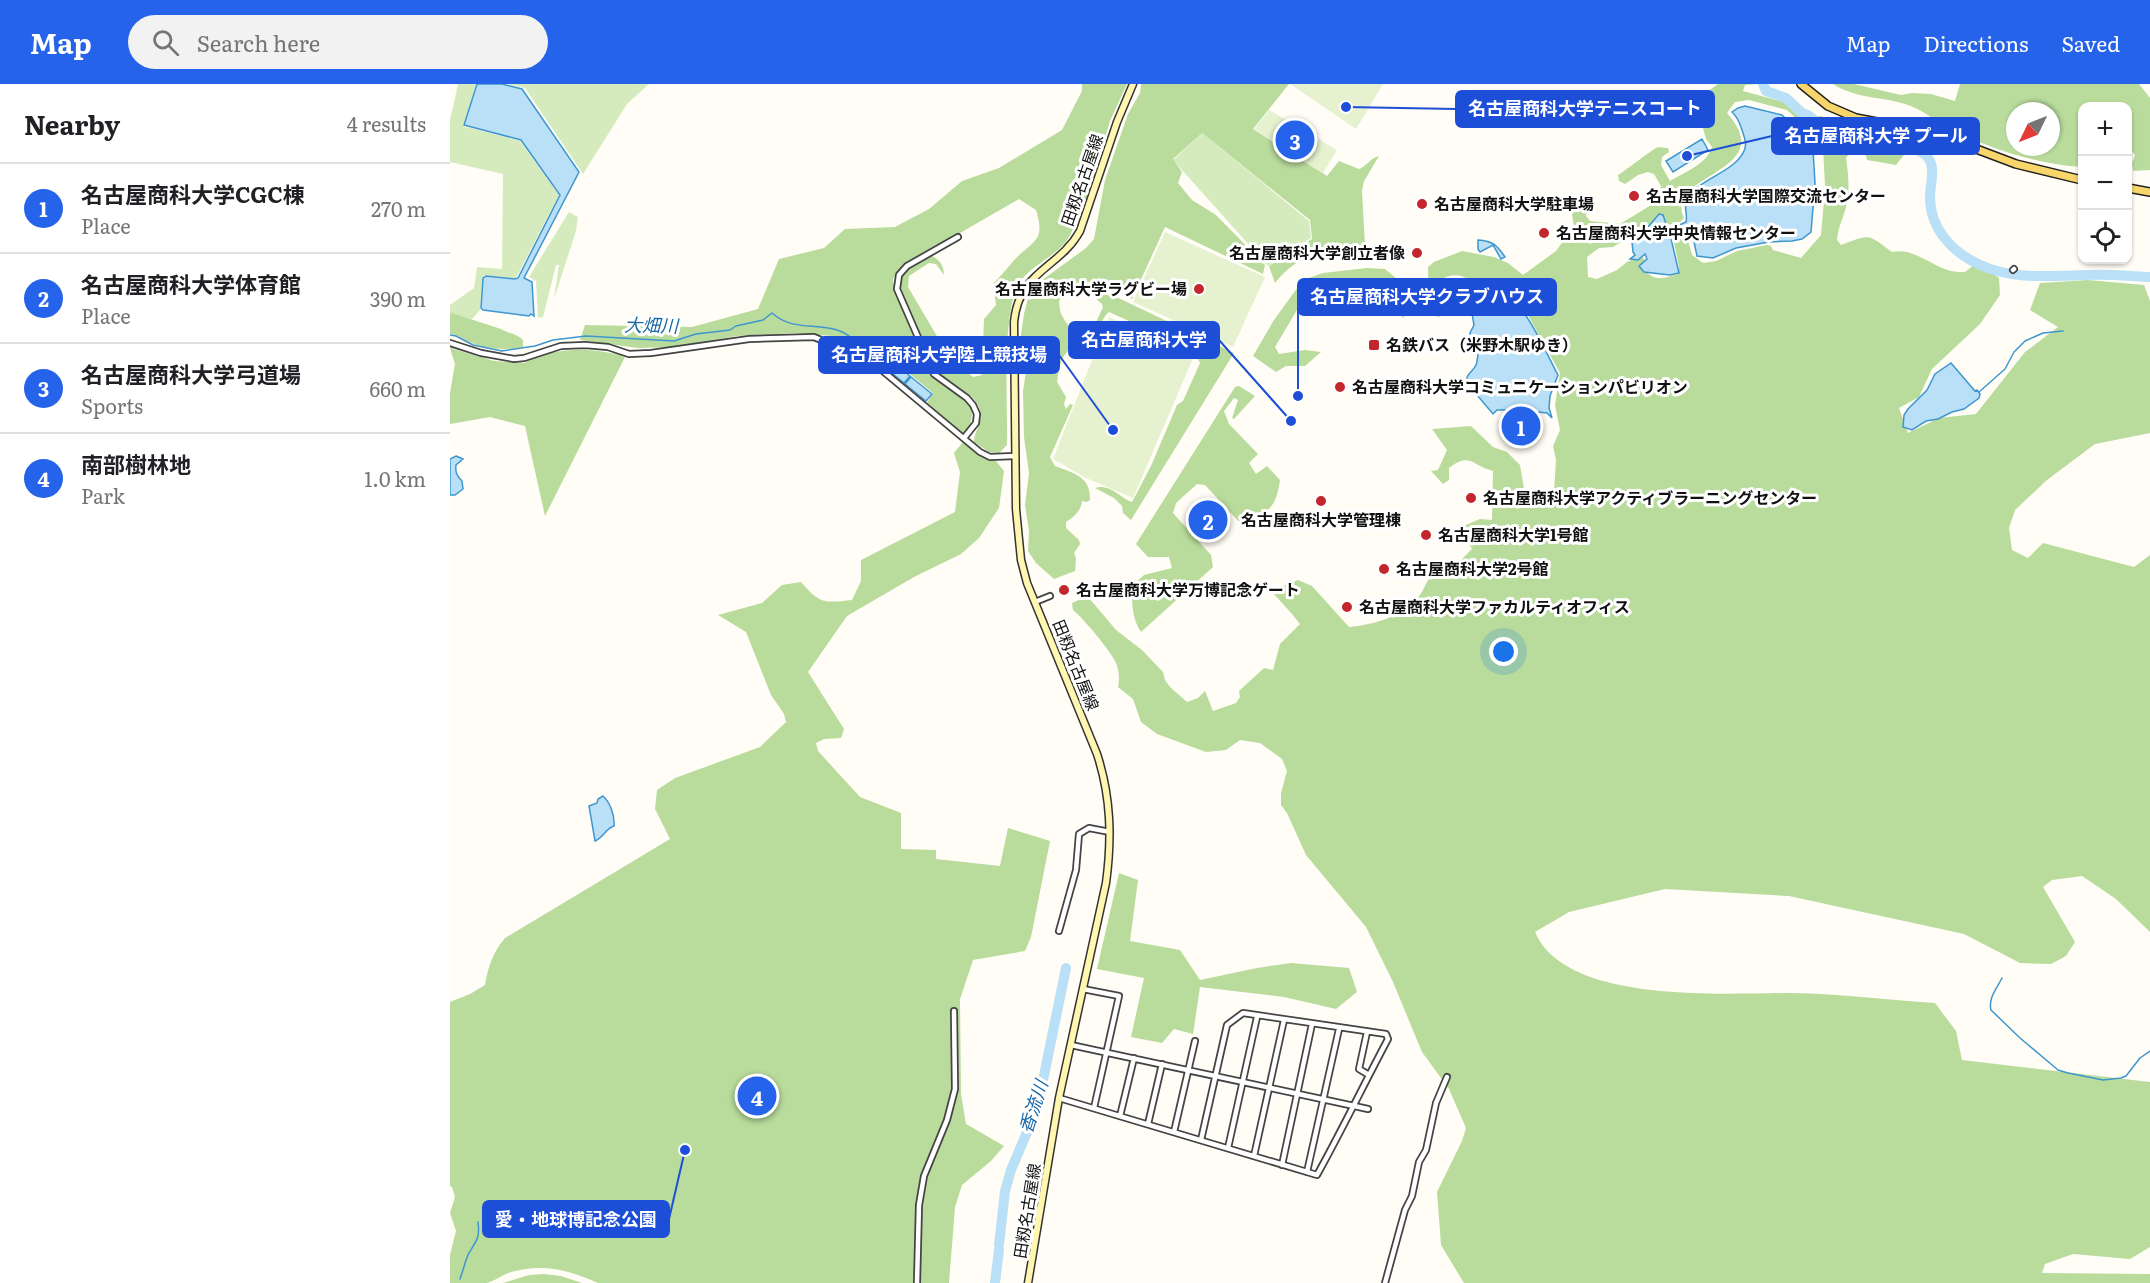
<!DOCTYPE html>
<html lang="en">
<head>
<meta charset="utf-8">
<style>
	:root { --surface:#fff; --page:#f2f2f2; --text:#202124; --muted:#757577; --line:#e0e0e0; --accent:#2563eb }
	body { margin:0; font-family:Literata,"Noto Sans JP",serif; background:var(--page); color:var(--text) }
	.controls { position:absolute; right:18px; top:18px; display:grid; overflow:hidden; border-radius:12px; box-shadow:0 2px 4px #0004 }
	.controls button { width:54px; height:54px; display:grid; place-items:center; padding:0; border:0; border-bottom:2px solid var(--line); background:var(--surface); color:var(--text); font:30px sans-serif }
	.compass { position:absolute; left:1556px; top:18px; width:54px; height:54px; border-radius:50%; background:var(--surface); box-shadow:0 2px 4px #0004; rotate:227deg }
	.you { position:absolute; left:1054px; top:568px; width:21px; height:21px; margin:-15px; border:4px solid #fff; border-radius:50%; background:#1a73e8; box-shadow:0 0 0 9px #1a73e833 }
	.badge { display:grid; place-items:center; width:39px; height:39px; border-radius:50%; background:var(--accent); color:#fff; font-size:20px; font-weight:700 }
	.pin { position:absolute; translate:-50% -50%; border:3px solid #fff; box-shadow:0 2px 6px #0006 }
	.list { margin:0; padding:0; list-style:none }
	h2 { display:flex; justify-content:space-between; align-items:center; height:78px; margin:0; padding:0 24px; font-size:26px }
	h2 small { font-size:20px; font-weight:400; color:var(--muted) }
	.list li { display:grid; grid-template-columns:39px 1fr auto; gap:18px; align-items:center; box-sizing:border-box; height:90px; padding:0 24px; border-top:2px solid var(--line) }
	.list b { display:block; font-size:22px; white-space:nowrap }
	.list p { margin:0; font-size:20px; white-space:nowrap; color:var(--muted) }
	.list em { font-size:20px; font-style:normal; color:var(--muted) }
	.icon { flex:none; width:33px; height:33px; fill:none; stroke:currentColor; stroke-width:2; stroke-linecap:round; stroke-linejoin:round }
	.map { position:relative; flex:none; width:1700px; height:1199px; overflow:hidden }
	header { display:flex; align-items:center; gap:36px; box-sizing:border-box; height:84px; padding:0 30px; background:var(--accent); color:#fff }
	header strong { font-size:28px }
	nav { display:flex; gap:33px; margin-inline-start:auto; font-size:21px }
	.search { width:420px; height:54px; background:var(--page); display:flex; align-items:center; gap:15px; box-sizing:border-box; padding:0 21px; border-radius:33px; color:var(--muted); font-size:22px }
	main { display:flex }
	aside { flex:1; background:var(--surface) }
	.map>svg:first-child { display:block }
	.green { fill:#d5ebbd }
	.forest { fill:#b9dc9c; fill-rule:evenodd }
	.pitch { fill:#e6f2cf }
	.water { fill:#b9e0f7; stroke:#3f96cf; stroke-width:1.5 }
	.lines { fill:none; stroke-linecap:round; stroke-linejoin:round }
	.stream { stroke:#3f96cf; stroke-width:1.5 }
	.river { stroke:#b9e0f7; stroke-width:10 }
	.minor-casing { stroke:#444; stroke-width:8 }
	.secondary-casing { stroke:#333; stroke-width:9 }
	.primary-casing { stroke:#222; stroke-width:10 }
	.minor { stroke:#fff; stroke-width:4.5 }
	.secondary { stroke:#fff6b0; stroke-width:6 }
	.primary { stroke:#f9d66b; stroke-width:7 }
	.poi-dot { fill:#c4262e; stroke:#fff; stroke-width:2 }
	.labels { text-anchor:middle; stroke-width:6; stroke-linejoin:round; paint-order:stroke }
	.street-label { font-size:16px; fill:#111; stroke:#fff }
	.poi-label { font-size:16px; font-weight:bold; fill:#111; stroke:#fff; text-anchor:start }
	.water-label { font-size:18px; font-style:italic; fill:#1768a6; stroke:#fff }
	.leader { fill:none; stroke:#1d4ed8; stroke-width:2 }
	.callout-dot { fill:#1d4ed8; stroke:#fff; stroke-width:2 }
	.callout { fill:#1d4ed8; stroke:#1d4ed8; stroke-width:2 }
	.callout-label { font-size:18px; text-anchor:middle; font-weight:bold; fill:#fff }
</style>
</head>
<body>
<header>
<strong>Map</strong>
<div class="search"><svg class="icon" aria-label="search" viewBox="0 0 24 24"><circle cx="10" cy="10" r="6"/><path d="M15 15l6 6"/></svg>Search here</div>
<nav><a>Map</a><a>Directions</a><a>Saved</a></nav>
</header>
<main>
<aside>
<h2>Nearby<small>4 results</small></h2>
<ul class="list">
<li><span class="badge">1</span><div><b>名古屋商科大学CGC棟</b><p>Place</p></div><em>270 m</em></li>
<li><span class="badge">2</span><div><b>名古屋商科大学体育館</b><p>Place</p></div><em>390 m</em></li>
<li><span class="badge">3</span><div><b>名古屋商科大学弓道場</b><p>Sports</p></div><em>660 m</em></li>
<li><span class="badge">4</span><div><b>南部樹林地</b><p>Park</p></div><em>1.0 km</em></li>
</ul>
</aside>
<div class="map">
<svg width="1700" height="1199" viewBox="0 0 1700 1199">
	<rect width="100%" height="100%" fill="#fffdf5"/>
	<!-- green -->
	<path class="green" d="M8,0h18l-13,42 57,15 39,54 -42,81 -3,3 -30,-4 -2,3 -2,32 -8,9 -22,-5v-9l24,-17 3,-21 25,2 1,-95 -53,-12v-42z
		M57,0h142l-22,20 -44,70 -58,-86z
		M752,49l107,88 2,17 -43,28 -95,-106z
		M119,128l9,5 -2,14 -22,68 5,-34h-3l-13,52 -5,1 -2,-37 -7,-4z"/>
	<!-- forest -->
	<path class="forest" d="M632,0h45l-17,37 -23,77c-9,10 -11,31 -22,45 -13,15 -33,22 -45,39 -19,26 -12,127 -13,163l-8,8 -10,-1 -15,-10c0,-12 9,-18 6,-31 -4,-19 -27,-24 -40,-37 -16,-17 -30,-60 -40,-83 0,-24 11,-26 30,-36 9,4 14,10 14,20l-8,-11 -7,-1 -20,13 -1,11 43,73 22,17 9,-2 2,-56 12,-14 -3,-21c8,-8 15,-17 23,-26 20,-19 29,-18 20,-48l-17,-11 -116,67 -10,13c1,15 32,87 42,97 11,13 27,20 38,34l-3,16 -8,8 -35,-31 6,-10 -55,-45 -10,9 -36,-21 -38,-3 -57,3 -61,11 -38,1 -58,-8 5,-15 107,2 66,-18 21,-50 45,-11 21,-19 50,-2 34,-18 33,-28 37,-13 63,-38 20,-39z
		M691,0h148l-36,45 74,47 12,-15 20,8c8,-3 11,-11 20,-13l-15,25 -2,10 3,55 -1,3 -3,1c-39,4 -59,0 -86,33l-6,-17 43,-27 -2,-19 -108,-87 -29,26 9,13 -4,11 14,17 24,15 49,50 -2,9 -98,-47 -33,72c-10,-5 -20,-12 -30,-15 -18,-6 -48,3 -42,26 2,11 14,18 13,29 -1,9 -7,13 -11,20 -3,8 -4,16 -5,23l9,15 -2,7 2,5 4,-5 3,1 -23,52 5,9c19,7 36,11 35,34l-3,2 -5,-1c-1,10 -8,16 -16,21v6l13,12 1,4 -6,9 2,5 -1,13 -21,8 -18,-16 -8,-12 1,-20 -4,-26 4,-32 -5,-36 -1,-46 4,-26 -6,-30 3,-21 4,-16 10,-15 48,-35 8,-9 11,-59 23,-66 12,-21z
		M1268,0h40l-13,1 -2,6 44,12 21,15 13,-2 17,11 65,13 8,6 -15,19 -29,-5 -3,-11h-11l-7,9c2,14 4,30 1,44 -2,13 -9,24 -10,38l4,5c29,-11 26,-12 51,7 21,-5 39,14 59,19 4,1 10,1 14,1l9,-7 18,8 7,5 1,17 -20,29 -48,45 -13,28 -20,11 9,25 31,-15 37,-4 49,-62 33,-25 -28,-17 10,-27 48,-3 56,5 6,16v132l-55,11 -48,36 -32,30 -6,18 3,22 16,8 15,-15 91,24 16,-12v377l-34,-33 -34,-23 -30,4 -9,7 32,55 -9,14 -15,8 -31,-1 -56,-29 -175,-38 -124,-7 -96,23 -34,20c31,73 191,61 258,61 47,1 95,7 142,10l21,28 6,29 188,22v165l-20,12 -57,-5 -28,10 -3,9 108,1v9h-686l-23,-38 -4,-53 25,-51 4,-13 -17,-39 -27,-37 -29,-70 -27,-55 -60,-72 -19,-42 -6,-8v-12l6,-22 -5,-12 -22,-16 -20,-3 -14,10 -20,2 -49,-18 -16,-12 -8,-23 -15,-12c2,-8 1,-17 -2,-24 -6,-13 -32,-44 -43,-53l-1,-7 9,-4 8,-1 27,32 26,20 21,22 2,8 5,7 17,15 11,-4 7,-7 8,20 23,-8 4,-6 -1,-6 25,-23 9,2 7,-26 20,-20c-9,-12 -19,-22 -29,-33l27,-11 14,6 37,41c24,-2 56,-11 71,-32 5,-7 6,-15 13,-20 4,-2 9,-2 13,-4 10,-5 18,-14 26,-22l-4,-7 -12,-13 24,-10 12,1 1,-49c-22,-6 -23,-19 -44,-3v12l-6,4 -12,-13 7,-1 9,-20 -15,-21 39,-3 22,21 14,5 13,13 4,24 9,7 1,7 10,5 8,-5 -1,-7 3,-5 2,-31 -3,-14 7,-16 -5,-25 5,-32 -35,-63 -15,-18 -17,-8h-10l-5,5c-8,-12 -22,-18 -36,-10l-4,15 2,23 -11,-2 -1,-48 6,-5 28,-11 32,6 14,6 15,12 33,-24 18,-25 -3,-16 9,-12h6l2,6 -2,12 4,5 30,3 36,-22 5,-16 -7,-12 -6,-2 -10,3 -13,9 -6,-3 -1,-6c7,-4 36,-27 40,-28 2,0 7,1 10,1l1,4 -7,5 -1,8 9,16c15,-9 37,-17 42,-34l-6,-8 -3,-11c-12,-4 -14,-8 -18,-20zM1299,16l38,10 12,11 11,6v5l13,16 2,37 7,6 -8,10 -3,34 -20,23 -28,-8 -2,-4 -4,-1 -30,6 -21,10 -13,2 -11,-8 -5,-18 -7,-2 -7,2 6,30 -1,7c-16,5 -25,8 -35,-7l2,-6 -3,-6 -15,7 -10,8 -20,9 -9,-2 -1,-20 12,-9 14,-1 37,-23 11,-10 7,11 12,-3 4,-4c-21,-45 97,-45 43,-105l8,-11z
		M1383,0h21l47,11 11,-2 19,1 24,7 5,-17h179l11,14v72l-17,1 -1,-8 3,-7 -1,-3 -6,-2v-45h-46v61c-47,-3 -95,-19 -137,-41 -10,-6 -20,-14 -32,-19 -25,-11 -56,-7 -80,-23zM1565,27h36v36h-36z
		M917,184l18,1 17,14 2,35 -5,-3 -2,-17c-18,-6 -38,0 -55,4l-6,-8 -32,4 -29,49 4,7 26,-4 16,2 -16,14h-19l-10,6 -23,-16 21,-36 29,-40 20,-7z
		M646,209l14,1 124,59 -103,167 -8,-7 -1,-7 -8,-8 -19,-10c15,-5 25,10 37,14l19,-36 26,-61 6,-4 17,-38 -4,-9 -28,-14 -10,-8 -9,-1 -11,-6 -29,-13c-12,10 -9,30 -22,38v-8l16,-35 -1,-3 -8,-7z
		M2,229l49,16c8,5 15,4 22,11v7c-17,4 -40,2 -56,-6 -6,-3 -9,-6 -17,-7v-20z
		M0,264l44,13 31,2 3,-4c39,-11 53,-12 93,-4l4,2 -80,159 -20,-90 -35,-9 -40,7v-31l5,-29z
		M789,302l16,10 -21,23 -2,-1 6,-18 -4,-2 -10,13 5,13 29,30 -9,9 7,11 11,-8 13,14c-1,7 -2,13 -5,20 -4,10 -23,25 -34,24l-36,-39 -8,-1 -21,19 -3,10 38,42 2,12 -72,65c-9,-13 -10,-32 -8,-47l11,-10 28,-7 -3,-11h-21l-12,-13 99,-157z
		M513,358l22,17 11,2 8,10 -5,37 -20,30 -18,16 -47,23 -67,39 -39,56 36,57 -3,9 -17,1 -8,4 2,8 42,46 41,16v36l35,1v9l64,7 8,-38 42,13 -19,96 -6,14 -52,9 -13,39 1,95 5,30 38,22 -13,15 -29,24 -7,22 -6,76h-351c-31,-14 -57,-20 -90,-10 -7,3 -14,8 -21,10 -11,0 -26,0 -37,0v-28l6,-24 -6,-18 5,-16 -3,-10 -2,-1v-184l20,-8 15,-9c3,-18 8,-33 20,-47l165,-99 -15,-30 2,-19 18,-12 85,-31 26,-25 -2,-8 -13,-19 -25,-63 -28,-17 44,-12 20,-18 19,-3c19,22 23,21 51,18l9,-19v-21l94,-48 5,-40 -6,-19z
		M669,789l19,7 -8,61 50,9 20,30 57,-12 34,-5 58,5 8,24 -21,17 -52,-12 -84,-10 -7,47 -19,-5 -12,14 -31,-6 13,-59 -47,-9z
		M94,1190l17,2 21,7h-79l26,-8z"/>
	<!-- pitch -->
	<path class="pitch" d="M840,0h93l-27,45z
		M819,26l68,40 -14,23 -69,-44z
		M715,148l100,45 -32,70 -100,-45z
		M659,233l85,39 -61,142 -47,-20 -33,-19z"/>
	<!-- water -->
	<path class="water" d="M27,0h25l20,5 57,83 -55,106 8,4 2,34 -3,-2 -2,2 -46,-6 -2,-2 2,-30 3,-2 28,3 4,-1 42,-83 -39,-55 -57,-15z
		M1295,22l37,9 29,30 2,5 2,33 -4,49 -9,7 -10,2 -23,1 -33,6 -23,10 -16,-2 -4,-19 -4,-5h-15l-4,2 9,39 -9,2 -26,-3 -5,-6 8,-7 -2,-5 -7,6 -8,-1 5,-4 -2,-3 -1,-10 7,-1 9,-7v-7l11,-13 4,1 5,15 18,-8c2,-8 -3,-15 1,-23 11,-20 48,-27 57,-48 3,-6 1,-12 -1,-18 -3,-8 -4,-15 -11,-21l6,-4z
		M1252,55l6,11 -35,22 -7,-11z
		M1028,156c15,1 19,5 27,17l-4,2 -8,-14 -13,7 -2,-3z
		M1038,203c34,3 55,61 70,88l-8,21 -1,12 3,10 -5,-5 -9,-1 -3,3 -8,-8 -9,-1 -9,8 -3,-4h-9l-4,4 -27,-32c0,-9 7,-10 10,-17 2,-5 2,-11 2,-16l-8,-8v-8l4,-8 -4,-23 10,-5v-5z
		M428,266l32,26 -6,7 -32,-26z
		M1501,279l24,28 2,-1 3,4 -1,4 -15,11 -12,3 -14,7 -12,2 -14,9 -9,-3 1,-12 4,-6 19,-19 8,-16z
		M461,293l21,17 -6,7 -21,-17z
		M6,372l7,3 -7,6c-1,7 1,11 6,16l1,8 -8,6h-5v-36z
		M153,712c7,6 12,20 11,30 -9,3 -10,11 -19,15l-6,-35 8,-3 1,-4z"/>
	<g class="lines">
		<!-- stream -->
		<path class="stream" d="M0,251l6,1 17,9 29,6 33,-5 18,-6 33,-4 88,5 22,-7 34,-4 6,-4 27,-6 9,-7c20,18 42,10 65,17 11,3 20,12 29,19l5,-1 5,4
			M1529,308l26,-23 9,-17 11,-11 18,-8 20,-2
			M1552,894c-5,10 -14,20 -11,32l29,28 38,32 10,3 35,7 18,-2 5,-2 14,-18 10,-7
			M10,1195c2,-6 4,-12 6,-19 5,-16 15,-16 12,-38"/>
		<!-- river -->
		<path class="river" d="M1313,0l3,7 20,7 15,14 7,3 26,22 13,5 55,4c10,2 23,5 28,15 5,10 0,25 0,36 0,31 21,54 48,67 33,16 72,12 108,11 21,-1 43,1 64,2
			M1348,48l14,-13
			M549,1161l6,-54 6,-21 22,-52 8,-28 25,-122
			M545,1199l4,-33"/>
		<defs>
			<path id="minor" d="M508,153l-51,29 -8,9 -2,14 37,85 33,24 6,7 4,9 -1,9 -12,15
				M1563,186l1,-1
				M0,259l31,10 33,6 10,-1 37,-12 24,-1 23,2 21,7 22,-1 98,-14 65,-2 58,25 108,90 10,5 25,-1
				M585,518l15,-6
				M609,847l17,-61 3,-36 10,-6 21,4
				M633,905l36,7 -25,112
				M917,948l-8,37 10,6
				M621,961l297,64
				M609,1014l258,77c25,-45 47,-91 71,-136l-2,-5 -143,-21 -16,12 -26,115
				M670,1032l14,-58
				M698,1040l14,-60
				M724,1048l21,-91
				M778,1064l29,-131
				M804,1072l30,-136
				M832,1081l30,-141
				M857,1088l32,-143
				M467,1199l2,-78 5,-29 23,-56 8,-31 -1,-78
				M935,1199l20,-73 7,-14 7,-34 7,-12 10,-47 11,-26"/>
			<path id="secondary" d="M578,1199l31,-185 47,-215c6,-45 5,-86 -9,-129l-70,-171 -6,-23 -5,-51 -2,-187c5,-52 45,-53 66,-91l37,-109 16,-38"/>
			<path id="primary" d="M1351,0l27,22 28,12 78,15 82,31 66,16
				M1678,104l22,4"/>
		</defs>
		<!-- minor casing -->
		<use href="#minor" class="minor-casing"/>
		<!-- secondary casing -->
		<use href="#secondary" class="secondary-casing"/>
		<!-- primary casing -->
		<use href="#primary" class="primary-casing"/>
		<!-- minor -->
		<use href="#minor" class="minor"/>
		<!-- secondary -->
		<use href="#secondary" class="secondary"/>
		<!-- primary -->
		<use href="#primary" class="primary"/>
	</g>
	<!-- markers -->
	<g class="poi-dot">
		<circle cx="1184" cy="112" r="6"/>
		<circle cx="972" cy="120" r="6"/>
		<circle cx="1094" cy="149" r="6"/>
		<circle cx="967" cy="169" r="6"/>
		<circle cx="749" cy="205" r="6"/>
		<rect x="918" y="255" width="12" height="12" rx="3"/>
		<circle cx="890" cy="303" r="6"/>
		<circle cx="1021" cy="414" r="6"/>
		<circle cx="871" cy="417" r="6"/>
		<circle cx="976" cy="451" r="6"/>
		<circle cx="934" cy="485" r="6"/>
		<circle cx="614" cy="506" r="6"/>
		<circle cx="897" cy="523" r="6"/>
	</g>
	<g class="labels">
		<!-- street labels -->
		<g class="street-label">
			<text transform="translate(632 96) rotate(-71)" y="6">田籾名古屋線</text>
			<text transform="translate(626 581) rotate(68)" y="6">田籾名古屋線</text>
			<text transform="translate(577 1127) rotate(-81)" y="6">田籾名古屋線</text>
		</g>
		<!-- poi labels -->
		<g class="poi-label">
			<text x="1196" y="118">名古屋商科大学国際交流センター</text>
			<text x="984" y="126">名古屋商科大学駐車場</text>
			<text x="1106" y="155">名古屋商科大学中央情報センター</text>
			<text x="955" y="175" text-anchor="end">名古屋商科大学創立者像</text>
			<text x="737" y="211" text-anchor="end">名古屋商科大学ラグビー場</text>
			<text x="936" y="267">名鉄バス（米野木駅ゆき）</text>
			<text x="902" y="309">名古屋商科大学コミュニケーションパビリオン</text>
			<text x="1033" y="420">名古屋商科大学アクティブラーニングセンター</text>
			<text x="871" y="442" text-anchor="middle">名古屋商科大学管理棟</text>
			<text x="988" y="457">名古屋商科大学1号館</text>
			<text x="946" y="491">名古屋商科大学2号館</text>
			<text x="626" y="512">名古屋商科大学万博記念ゲート</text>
			<text x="909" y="529">名古屋商科大学ファカルティオフィス</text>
		</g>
		<!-- water labels -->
		<g class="water-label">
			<text transform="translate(201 242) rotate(1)" y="6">大畑川</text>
			<text transform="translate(584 1023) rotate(-72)" y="6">香流川</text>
		</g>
	</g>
	<!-- callouts -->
	<path class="leader" d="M896 23L1006 25M1237 72L1322 52M848 312L848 213M841 337L769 256M663 346L609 271M235 1066L219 1135"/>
	<g class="callout-dot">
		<circle cx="896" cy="23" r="6"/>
		<circle cx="1237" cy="72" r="6"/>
		<circle cx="848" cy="312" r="6"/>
		<circle cx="841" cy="337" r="6"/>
		<circle cx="663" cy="346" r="6"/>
		<circle cx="235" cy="1066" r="6"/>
	</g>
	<g class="callout">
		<rect x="1006" y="7" width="258" height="36" rx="6"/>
		<rect x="1322" y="34" width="207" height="36" rx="6"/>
		<rect x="848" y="195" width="258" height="36" rx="6"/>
		<rect x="619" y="238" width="150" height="36" rx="6"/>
		<rect x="369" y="253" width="240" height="36" rx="6"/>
		<rect x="33" y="1117" width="186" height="36" rx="6"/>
	</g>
	<g class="callout-label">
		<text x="1135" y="31">名古屋商科大学テニスコート</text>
		<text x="1426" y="58">名古屋商科大学 プール</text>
		<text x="977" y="219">名古屋商科大学クラブハウス</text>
		<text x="694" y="262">名古屋商科大学</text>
		<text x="489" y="277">名古屋商科大学陸上競技場</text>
		<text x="126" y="1142">愛・地球博記念公園</text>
	</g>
</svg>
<div class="controls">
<button>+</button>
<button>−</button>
<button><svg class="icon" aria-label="locate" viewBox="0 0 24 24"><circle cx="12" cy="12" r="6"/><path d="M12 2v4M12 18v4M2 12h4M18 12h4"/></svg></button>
</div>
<svg class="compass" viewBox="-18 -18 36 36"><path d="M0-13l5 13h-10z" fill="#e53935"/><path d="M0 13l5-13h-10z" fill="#757577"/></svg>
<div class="you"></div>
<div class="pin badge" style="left:1071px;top:342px">1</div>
<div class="pin badge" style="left:758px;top:436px">2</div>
<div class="pin badge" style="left:845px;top:56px">3</div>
<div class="pin badge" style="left:307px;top:1012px">4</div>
</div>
</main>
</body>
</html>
